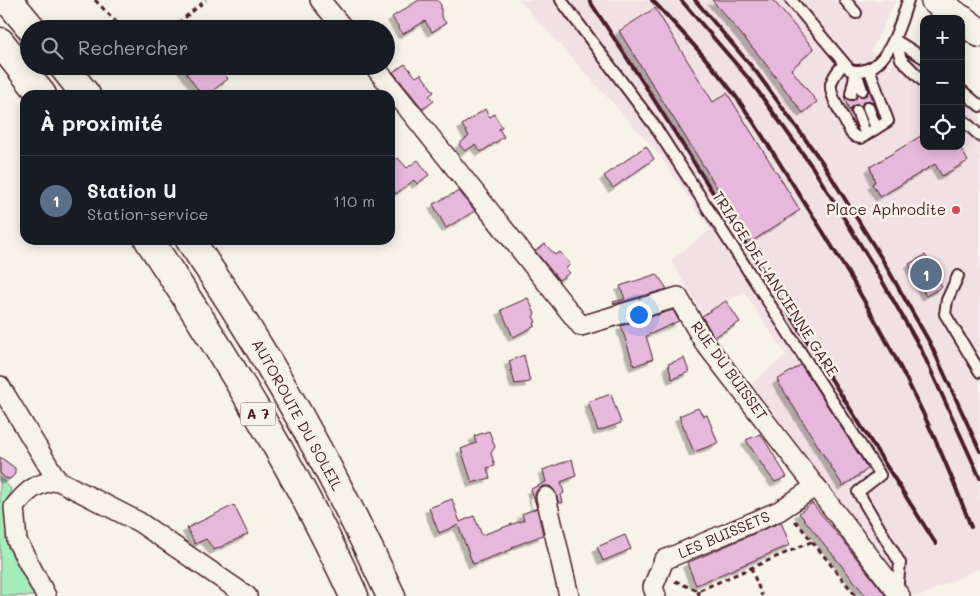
<!DOCTYPE html>
<html lang="fr">
<head>
<meta charset="utf-8">
<style>
	:root { --surface:#171b24; --page:#20242c; --text:#f1f3f6; --muted:#9ea1a6; --line:#363941; --accent:#d1495b }
	body { margin:0; font-family:Mali,sans-serif; background:var(--page); color:var(--text) }
	.controls { position:absolute; right:15px; top:15px; display:grid; overflow:hidden; border-radius:10px; box-shadow:0 2px 12px #0003 }
	.controls button { width:45px; height:45px; display:grid; place-items:center; padding:0; border:0; border-bottom:1px solid var(--line); background:var(--surface); color:var(--text); font:25px sans-serif }
	.you { position:absolute; left:638px; top:314px; width:18px; height:18px; margin:-12px; border:4px solid #fff; border-radius:50%; background:#1a73e8; box-shadow:0 0 0 8px #1a73e833 }
	.badge { display:grid; place-items:center; width:32px; height:32px; border-radius:50%; background:var(--accent); color:#fff; font-size:16px; font-weight:700 }
	.pin { position:absolute; translate:-50% -50%; border:2px solid #fff; box-shadow:0 1px 5px #0006 }
	.list { margin:0; padding:0; list-style:none }
	h2 { display:flex; justify-content:space-between; align-items:center; height:65px; margin:0; padding:0 20px; font-size:21px }
	h2 small { font-size:16px; font-weight:400; color:var(--muted) }
	.list li { display:grid; grid-template-columns:32px 1fr auto; gap:15px; align-items:center; box-sizing:border-box; height:90px; padding:0 20px; border-top:1px solid var(--line) }
	.list b { display:block; font-size:19px; white-space:nowrap }
	.list p { margin:0; font-size:16px; white-space:nowrap; color:var(--muted) }
	.list em { font-size:16px; font-style:normal; color:var(--muted) }
	.icon { flex:none; width:28px; height:28px; fill:none; stroke:currentColor; stroke-width:2; stroke-linecap:round; stroke-linejoin:round }
	.map { position:relative; flex:none; width:980px; height:596px; overflow:hidden }
	.search { position:absolute; background:var(--surface); box-shadow:0 2px 12px #0003; left:20px; top:20px; width:375px; height:55px; display:flex; align-items:center; gap:12px; box-sizing:border-box; padding:0 18px; border-radius:28px; color:var(--muted); font-size:19px }
	.panel { position:absolute; background:var(--surface); box-shadow:0 2px 12px #0003; left:20px; top:90px; width:375px; height:155px; border-radius:15px }
	.map>svg:first-child { display:block }
	.built { fill:#f2e1e4 }
	.green { fill:#a5edbb; stroke:#788673 }
	.building { fill:#e6b8dc; stroke:#4a1f2b; filter:url(#shadow) }
	.lines { fill:none; stroke-linecap:round; stroke-linejoin:round }
	.lane-casing { stroke:#4a1f2b; stroke-width:14 }
	.street-casing { stroke:#4a1f2b; stroke-width:22 }
	.primary-casing { stroke:#4a1f2b; stroke-width:31 }
	.highway-casing { stroke:#4a1f2b; stroke-width:31 }
	.path { stroke:#4a1f2b; stroke-width:3; stroke-dasharray:5 4; stroke-linecap:butt }
	.lane { stroke:#f7f3e8; stroke-width:10 }
	.street { stroke:#f7f3e8; stroke-width:19 }
	.primary { stroke:#f7f3e8; stroke-width:28 }
	.highway { stroke:#f7f3e8; stroke-width:28 }
	.rail { stroke:#4a1f2b; stroke-width:4 }
	.poi-dot { fill:#d1495b; stroke:#f7f3e8; stroke-width:2 }
	.labels { text-anchor:middle; stroke-width:5; stroke-linejoin:round; paint-order:stroke }
	.shield { fill:#f7f3e8; stroke:#7e5f64; stroke-width:1 }
	.shield-label { font-size:14px; font-weight:bold; fill:#4a1f2b }
	.poi-label { font-size:15px; fill:#4a1f2b; stroke:#f7f3e8; text-anchor:end }
	.street-label { font-size:15px; fill:#4a1f2b; stroke:#f7f3e8 }
</style>
</head>
<body>
<div class="map">
<svg width="980" height="596" viewBox="0 0 980 596">
	<defs>
		<filter id="shadow"><feDropShadow dx="-4.5" dy="4.5" stdDeviation="0" flood-color="#0004"/></filter>
	</defs>
	<rect width="100%" height="100%" fill="#f7f3e8"/>
	<filter id="ink" filterUnits="userSpaceOnUse"><feTurbulence type="fractalNoise" baseFrequency=".02" numOctaves="2"/><feDisplacementMap in="SourceGraphic" scale="10" xChannelSelector="R" yChannelSelector="G"/><feConvolveMatrix kernelMatrix="1 2 1 2 8 2 1 2 1" color-interpolation-filters="sRGB"/></filter>
	<g filter="url(#ink)">
		<!-- built -->
		<path class="built" d="M519,0h377l-25,51 19,18 16,-31 18,14v94h37v-64l19,15v471l-60,28h-11l-43,-53 -41,-62 -76,-95 37,-31 -42,-63 -41,23 -32,-55 39,-30 -52,-77z"/>
		<!-- green -->
		<path class="green" d="M0,477l11,12 -6,17 8,51 21,39h-34z"/>
		<!-- building -->
		<path class="building" d="M419,0h18l4,5v11l5,7 -14,9 -7,-11 -22,13 -11,-17z
			M712,0h61l41,49 -23,20 26,33 -14,11 -45,-59z
			M655,8l58,94 14,-9 73,117 -49,32 -132,-211z
			M405,64l11,13 5,-3 13,18 -5,4 5,5 -11,8 -30,-37z
			M181,66h38l9,13 -21,16h-5z
			M869,89l5,15 -5,-4 -6,2 -2,4 -7,-1 -4,4v4l-6,-17 3,3 6,2 5,-6 3,2 6,-2z
			M485,109l5,8 4,-3 8,13 -3,2 5,8 -23,15 -6,-7 -10,6 -6,-7 10,-8 -7,-11z
			M924,134v12h35l9,15 -26,15 -7,-12 -55,33 -8,-13 3,-2 -5,-15z
			M646,146l8,13 -41,29 -9,-12z
			M398,158l9,10 11,-8 11,15 -12,9 -3,-4 -18,14 -6,-9v-22z
			M459,191l16,20 -29,17 -13,-24z
			M545,244l10,11 5,-3 10,12 -4,5 4,4 -11,7 -24,-29z
			M925,255l17,32 -16,9 -17,-32z
			M657,274l10,15 -53,15 -1,-2 12,-3 -5,-13z
			M528,298l7,16 -2,2 3,6 -2,1 1,3 -22,11 -12,-27z
			M726,301l14,21 -26,15 -12,-21z
			M673,310l6,11 -33,15 7,23 -19,7 -13,-40z
			M524,355l6,27 -15,2 -6,-23z
			M684,358l5,14 -17,7 -4,-15z
			M801,365l67,104 -25,17 -66,-106z
			M611,394l10,29 -23,8 -10,-29z
			M698,408l5,8 4,-1 11,28 -24,9 -15,-36z
			M489,431l6,16 -4,6 4,13 -8,2 3,10 -18,5 -11,-34 15,-6 -2,-7z
			M760,434l4,5 23,38 -12,5 -11,-14 -18,-28z
			M0,457l15,11v6l-5,5 -5,-1 -5,-5z
			M572,459l4,17 -15,6 3,11 -3,2 2,8h-4l-5,-13 -4,-4h-7l-5,3 -3,4v7l8,35 -31,12 1,2 -40,15 -15,-39 -19,8 -10,-25 23,-9 8,23 14,-6 8,19 42,-15 -2,-6 15,-6 -6,-19 15,-7 -3,-12z
			M812,503l27,33 47,60h-20l-67,-83z
			M234,505l14,29 -34,16 -8,-11 -11,5 -8,-16z
			M781,522l9,23 -94,40 -9,-22z
			M625,535l6,14 -28,12 -6,-14z"/>
		<g class="lines">
			<defs>
				<path id="lane" d="M561,0l93,125 226,350 -22,17 42,71 -2,20 -5,5
					M791,0l59,70c36,9 50,-45 58,-70
					M845,0l11,13
					M924,58l-29,-18 6,19 23,23
					M844,63c-5,6 -11,13 -13,21 -2,12 15,38 20,49l5,4 5,1 27,-17 -19,-53
					M856,72l6,18
					M961,90l19,16
					M851,94l5,-23
					M868,107l8,21
					M857,111l9,24
					M961,118l19,18
					M958,276l-11,24 -2,14 35,58"/>
				<path id="street" d="M320,0l24,29
					M374,66l207,260 97,-29 26,45 196,254
					M0,386l57,94
					M546,497l23,99
					M46,596l-29,-55 -3,-34c14,-17 21,-23 43,-27l82,42 108,74
					M656,596l-3,-9 11,-27 115,-49 37,-25"/>
				<path id="primary" d="M935,0l25,19
					M961,19l19,14"/>
				<path id="highway" d="M8,0l24,29
					M0,42l42,53
					M63,66l23,29
					M149,240c75,114 148,231 205,356
					M190,240c77,113 144,232 201,356"/>
			</defs>
			<!-- lane casing -->
			<use href="#lane" class="lane-casing"/>
			<!-- street casing -->
			<use href="#street" class="street-casing"/>
			<!-- primary casing -->
			<use href="#primary" class="primary-casing"/>
			<!-- highway casing -->
			<use href="#highway" class="highway-casing"/>
			<!-- path -->
			<path class="path" d="M95,0l28,29
				M171,29l35,-29
				M795,521l4,4 57,71
				M751,568l11,28
				M675,581l23,10 115,-50
				M698,591l1,5"/>
			<!-- lane -->
			<use href="#lane" class="lane"/>
			<!-- street -->
			<use href="#street" class="street"/>
			<!-- primary -->
			<use href="#primary" class="primary"/>
			<!-- highway -->
			<use href="#highway" class="highway"/>
			<!-- rail -->
			<path class="rail" d="M589,0l55,84 292,460
				M652,0c29,30 57,61 82,94 25,34 47,72 70,108 66,102 125,210 167,325
				M681,0l68,79 64,89 60,97 48,84 59,129
				M695,0l62,73 65,89 60,97 48,84 50,108"/>
		</g>
	</g>
	<!-- markers -->
	<circle class="poi-dot" cx="956" cy="210" r="5"/>
	<g class="labels">
		<!-- shield labels -->
		<rect class="shield" x="240.5" y="402.5" width="35" height="23" rx="4"/>
		<g class="shield-label">
			<text x="258" y="419">A 7</text>
		</g>
		<!-- poi labels -->
		<g class="poi-label">
			<text x="946" y="215">Place Aphrodite</text>
		</g>
		<!-- street labels -->
		<g class="street-label">
			<text transform="translate(775 284) rotate(57)" y="5">TRIAGE DE L'ANCIENNE GARE</text>
			<text transform="translate(729 371) rotate(54)" y="5">RUE DU BUISSET</text>
			<text transform="translate(297 415) rotate(61)" y="5">AUTOROUTE DU SOLEIL</text>
			<text transform="translate(724 535) rotate(-23)" y="5">LES BUISSETS</text>
		</g>
	</g>
</svg>
<div class="controls">
<button>+</button>
<button>−</button>
<button><svg class="icon" aria-label="locate" viewBox="0 0 24 24"><circle cx="12" cy="12" r="6"/><path d="M12 2v4M12 18v4M2 12h4M18 12h4"/></svg></button>
</div>
<div class="you"></div>
<div class="pin badge" style="left:926px;top:274px;background:#5c6f8a">1</div>
<div class="search"><svg class="icon" aria-label="search" viewBox="0 0 24 24"><circle cx="10" cy="10" r="6"/><path d="M15 15l6 6"/></svg>Rechercher</div>
<section class="panel">
<h2>À proximité<small></small></h2>
<ul class="list">
<li><span class="badge" style="background:#5c6f8a">1</span><div><b>Station U</b><p>Station-service</p></div><em>110 m</em></li>
</ul>
</section>
</div>
</body>
</html>
